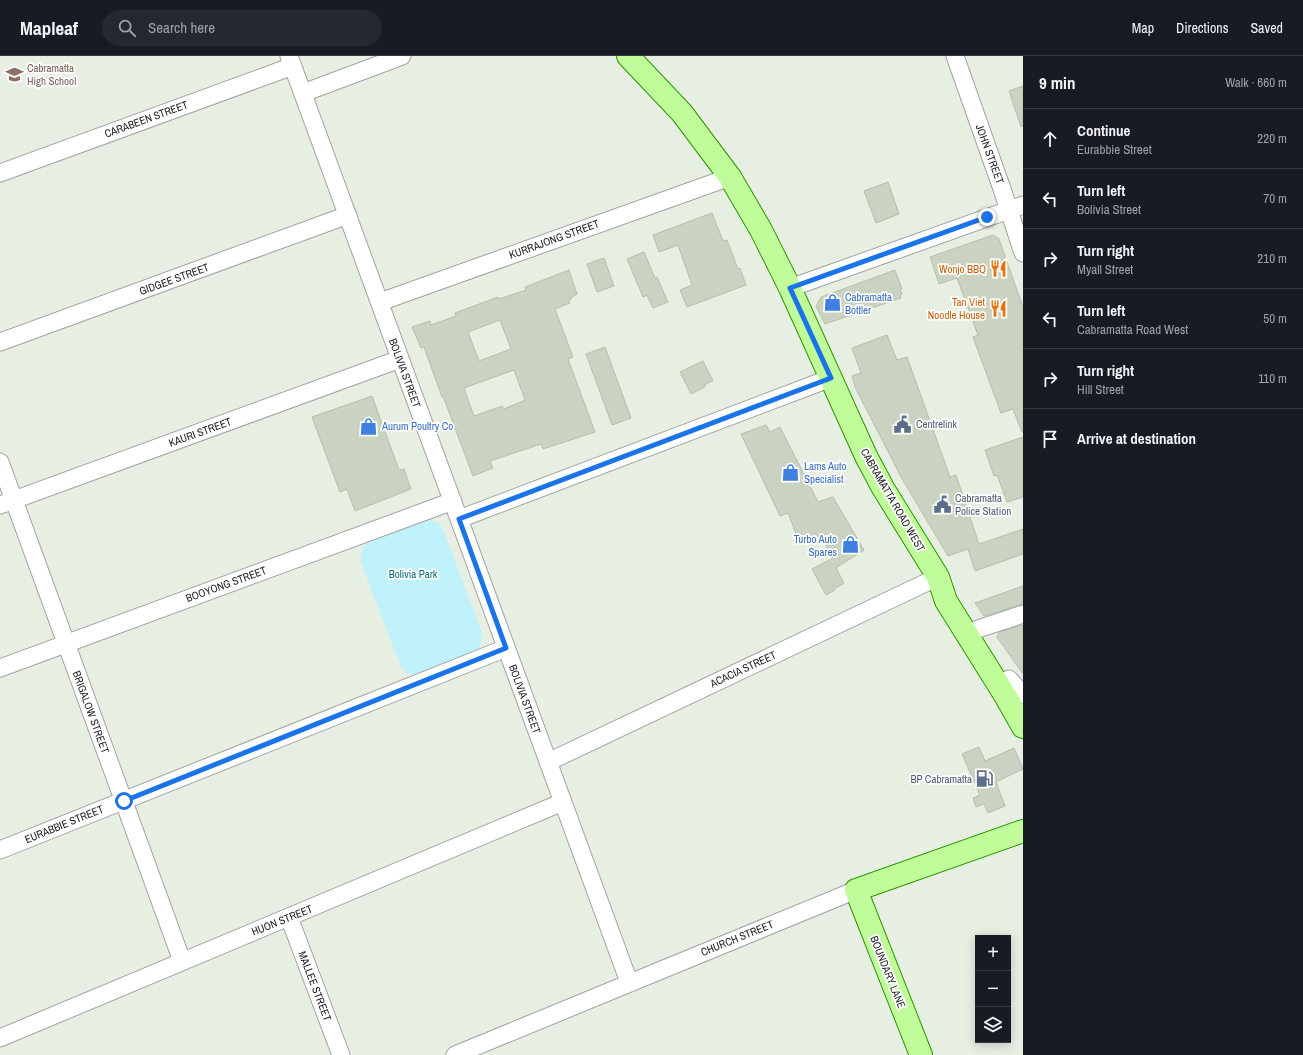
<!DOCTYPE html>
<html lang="en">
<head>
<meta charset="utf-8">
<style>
	:root { --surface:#171b24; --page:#242831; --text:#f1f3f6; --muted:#9ea1a6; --line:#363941 }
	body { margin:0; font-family:"Archivo Narrow",sans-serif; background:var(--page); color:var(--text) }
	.controls { position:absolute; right:12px; bottom:12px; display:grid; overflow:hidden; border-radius:0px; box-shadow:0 2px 10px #0003 }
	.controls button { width:36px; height:36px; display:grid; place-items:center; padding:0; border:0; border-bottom:1px solid var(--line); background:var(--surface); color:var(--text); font:20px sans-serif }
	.stop { position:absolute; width:12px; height:12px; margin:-9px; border:3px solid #1a73e8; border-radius:50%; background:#fff }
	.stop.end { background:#1a73e8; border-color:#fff; box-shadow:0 1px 4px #0008 }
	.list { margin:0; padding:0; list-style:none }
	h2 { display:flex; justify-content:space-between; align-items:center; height:52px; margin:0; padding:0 16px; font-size:17px }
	h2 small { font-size:13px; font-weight:400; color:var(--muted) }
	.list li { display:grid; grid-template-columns:26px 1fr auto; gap:12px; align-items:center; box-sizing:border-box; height:60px; padding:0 16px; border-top:1px solid var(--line) }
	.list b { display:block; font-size:15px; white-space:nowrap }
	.list p { margin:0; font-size:13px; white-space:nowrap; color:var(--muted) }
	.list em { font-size:13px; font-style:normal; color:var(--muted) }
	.icon { flex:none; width:22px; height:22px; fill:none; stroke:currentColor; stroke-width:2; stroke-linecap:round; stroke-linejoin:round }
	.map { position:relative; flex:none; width:1023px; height:999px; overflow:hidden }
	header { display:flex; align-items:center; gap:24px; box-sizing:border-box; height:56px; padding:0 20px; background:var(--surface); border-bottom:1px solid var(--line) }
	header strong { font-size:19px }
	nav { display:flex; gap:22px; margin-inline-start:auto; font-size:14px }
	.search { width:280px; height:36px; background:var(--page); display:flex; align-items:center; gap:10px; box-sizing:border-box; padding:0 14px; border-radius:22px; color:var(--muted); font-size:15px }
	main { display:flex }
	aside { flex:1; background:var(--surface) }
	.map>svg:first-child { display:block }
	.park { fill:#bff2fa }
	.building { fill:#cad2c1; stroke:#b3c1a6; fill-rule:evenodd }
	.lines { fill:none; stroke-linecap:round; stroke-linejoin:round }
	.minor-casing { stroke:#a2a2a2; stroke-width:19 }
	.major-casing { stroke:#2a9700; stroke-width:24 }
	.minor { stroke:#fff; stroke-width:17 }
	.major { stroke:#c0fd9a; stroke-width:22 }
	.route { stroke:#1a73e8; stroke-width:5 }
	.labels { text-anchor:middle; stroke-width:3.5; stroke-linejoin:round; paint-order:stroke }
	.education-label { font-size:11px; fill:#785e54; stroke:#fff; text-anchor:start }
	.street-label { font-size:11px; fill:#1e1e1e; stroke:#fff }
	.food-label { font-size:11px; fill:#c56008; stroke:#fff; text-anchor:end }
	.shop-label { font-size:11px; fill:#366cbe; stroke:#fff; text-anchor:start }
	.service-label { font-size:11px; fill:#4e5e75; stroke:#fff; text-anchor:start }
	.park-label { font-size:11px; fill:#0a6e7d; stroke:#fff }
</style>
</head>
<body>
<header>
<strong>Mapleaf</strong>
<div class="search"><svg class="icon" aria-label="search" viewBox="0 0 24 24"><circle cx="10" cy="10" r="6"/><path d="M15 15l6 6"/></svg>Search here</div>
<nav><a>Map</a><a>Directions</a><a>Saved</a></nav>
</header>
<main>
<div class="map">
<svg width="1023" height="999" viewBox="0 0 1023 999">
	<rect width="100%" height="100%" fill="#e7efe3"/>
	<!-- park -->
	<path class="park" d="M428,463l10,4 5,6 39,104 -1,10 -4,9 -59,23 -10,-1 -7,-7 -41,-107 3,-12 4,-7z"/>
	<!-- building -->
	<path class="building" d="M1023,30v40l-2,1 -12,-36z
		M888,126l11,32 -23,9 -12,-32z
		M712,157l11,28 4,-1 11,29 2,-1 6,17 -59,22 -7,-17 12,-5 -14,-40 -19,7 -6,-17z
		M993,179l6,4 24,68v125h-1l-9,-23 -12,4 -28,-76 5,-2 -21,-57 -18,6 -9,-27z
		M644,196l11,26 2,-1 11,25 -15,6 -6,-13 -4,2 -16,-38z
		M604,202l10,28 -17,6 -10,-28z
		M569,214l8,24 -5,3v1l-3,2 1,3 -15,6 18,48 -5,2 27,73 -52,17 -2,-5 -51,17 3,7 -20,8 -30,-80 -1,1 -18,-50 -3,1 -9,-21 18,-6 1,4 25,-9 -1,-3 43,-16 1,2 27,-9 -1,-3zM500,264l11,29 -32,12 -11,-29zM514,314l11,30 -21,9 -2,-3 -28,10 -10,-28z
		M895,214l7,19h-2l2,5 -2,1 1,3 -76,26 -9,-18 5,-9z
		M887,279l10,25 10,-3 43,120 6,-2 23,69 44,-15v25l-48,17 -7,-22 -20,7 -47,-79 -46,-90 -3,-11 9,-3 -9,-25z
		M605,291l26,71 -19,7 -26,-71z
		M703,305l10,20 -9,4 1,2 -14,7 -11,-22z
		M372,340l27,74 5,-1 7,20 -56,22 -8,-22 -7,3 -28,-75z
		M766,369l4,7 10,-5 38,75 15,-5 31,53 -28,18 8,15 -10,6 1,1 -9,5 -14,-26 21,-11 -12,-22 -21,8 -12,-31 -8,3 -39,-82z
		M1023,381v60l-16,5 -10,-27 -3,1 -9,-26z
		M1023,530v18l-39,12 -9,-13z
		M1023,569v49l-26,-37 2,-5z
		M979,691l6,14 29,-13 9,21 -27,13 9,24 -17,7 -4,-9 -8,3 -3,-9 7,-3 -18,-41z"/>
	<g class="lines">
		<defs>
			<path id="minor" d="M289,0l340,926
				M955,0l47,133 21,64
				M303,37l99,-37
				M0,117l293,-107
				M790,232l233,-83
				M380,246l350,-125
				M0,286l348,-127
				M0,406l182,499
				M0,449l400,-146
				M459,463l372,-141
				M978,573l45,-15
				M0,612l453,-167
				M1009,623l14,16
				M548,706l390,-185
				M0,794l506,-202
				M289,861l52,138
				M0,982l563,-236
				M455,999l401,-165"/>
			<path id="major" d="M628,0l54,57 48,64 31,53 29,58 76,168 17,32 55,89 8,24 60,96 17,30
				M921,999l-65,-165 167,-59"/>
		</defs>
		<!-- minor casing -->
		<use href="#minor" class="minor-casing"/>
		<!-- major casing -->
		<use href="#major" class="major-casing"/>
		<!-- minor -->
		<use href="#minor" class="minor"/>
		<!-- major -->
		<use href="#major" class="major"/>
	</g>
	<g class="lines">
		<!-- route -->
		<path class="route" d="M124,745l382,-153 -47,-129 372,-141 -41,-90 197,-71"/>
	</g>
	<!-- icons -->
	<defs>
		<symbol id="school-bare" viewBox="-9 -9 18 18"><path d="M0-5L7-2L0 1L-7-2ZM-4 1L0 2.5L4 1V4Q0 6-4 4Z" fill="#8d6e63" stroke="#fff" stroke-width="2.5" paint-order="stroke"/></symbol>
		<symbol id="restaurant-bare" viewBox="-9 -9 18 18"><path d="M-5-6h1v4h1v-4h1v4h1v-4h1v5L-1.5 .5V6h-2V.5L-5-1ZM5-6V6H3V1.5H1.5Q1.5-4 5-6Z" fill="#e8710a" stroke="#fff" stroke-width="2.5" paint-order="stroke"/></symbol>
		<symbol id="shop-bare" viewBox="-9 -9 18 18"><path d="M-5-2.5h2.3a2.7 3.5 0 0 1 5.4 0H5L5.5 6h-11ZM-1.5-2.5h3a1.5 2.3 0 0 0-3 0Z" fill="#3f7fe0" stroke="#fff" stroke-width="2.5" paint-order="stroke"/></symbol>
		<symbol id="civic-bare" viewBox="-9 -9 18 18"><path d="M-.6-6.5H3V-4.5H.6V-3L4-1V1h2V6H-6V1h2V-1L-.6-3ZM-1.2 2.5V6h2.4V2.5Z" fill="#5c6f8a" stroke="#fff" stroke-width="2.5" paint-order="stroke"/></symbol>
		<symbol id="fuel-bare" viewBox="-9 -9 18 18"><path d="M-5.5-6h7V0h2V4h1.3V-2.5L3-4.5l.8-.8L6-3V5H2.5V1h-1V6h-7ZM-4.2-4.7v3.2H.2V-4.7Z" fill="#5c6f8a" stroke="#fff" stroke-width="2.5" paint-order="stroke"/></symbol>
	</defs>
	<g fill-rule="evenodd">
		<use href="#school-bare" x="2" y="6" width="25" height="25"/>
		<use href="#restaurant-bare" x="986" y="200" width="25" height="25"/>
		<use href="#shop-bare" x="820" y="234" width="25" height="25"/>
		<use href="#restaurant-bare" x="986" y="240" width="25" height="25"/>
		<use href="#civic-bare" x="890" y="356" width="25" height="25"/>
		<use href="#shop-bare" x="356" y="358" width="25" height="25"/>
		<use href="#shop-bare" x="778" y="404" width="25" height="25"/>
		<use href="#civic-bare" x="930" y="436" width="25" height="25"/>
		<use href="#shop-bare" x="838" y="476" width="25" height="25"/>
		<use href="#fuel-bare" x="972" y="710" width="25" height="25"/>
	</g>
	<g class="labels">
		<!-- education labels -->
		<g class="education-label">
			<text x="27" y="16">Cabramatta<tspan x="27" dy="13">High School</tspan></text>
		</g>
		<!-- street labels -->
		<g class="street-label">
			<text transform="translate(146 63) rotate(-20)" y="4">CARABEEN STREET</text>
			<text transform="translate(990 98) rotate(70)" y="4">JOHN STREET</text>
			<text transform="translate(554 183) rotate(-20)" y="4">KURRAJONG STREET</text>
			<text transform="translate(174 223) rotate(-20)" y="4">GIDGEE STREET</text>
			<text transform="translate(405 317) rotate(70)" y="4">BOLIVIA STREET</text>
			<text transform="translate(200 376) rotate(-20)" y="4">KAURI STREET</text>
			<text transform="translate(893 444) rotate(60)" y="4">CABRAMATTA ROAD WEST</text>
			<text transform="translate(226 528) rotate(-20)" y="4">BOOYONG STREET</text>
			<text transform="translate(743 613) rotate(-25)" y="4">ACACIA STREET</text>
			<text transform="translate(525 643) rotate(70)" y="4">BOLIVIA STREET</text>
			<text transform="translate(91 656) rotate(70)" y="4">BRIGALOW STREET</text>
			<text transform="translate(64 768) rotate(-22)" y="4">EURABBIE STREET</text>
			<text transform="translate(282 864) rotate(-22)" y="4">HUON STREET</text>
			<text transform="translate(737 882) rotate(-22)" y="4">CHURCH STREET</text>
			<text transform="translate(888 916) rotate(68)" y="4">BOUNDARY LANE</text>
			<text transform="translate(315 930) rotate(69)" y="4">MALLEE STREET</text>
		</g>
		<!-- food labels -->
		<g class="food-label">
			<text x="986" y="217">Wonjo BBQ</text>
			<text x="985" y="250">Tan Viet<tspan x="985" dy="13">Noodle House</tspan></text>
		</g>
		<!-- shop labels -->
		<g class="shop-label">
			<text x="845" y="245">Cabramatta<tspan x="845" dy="13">Bottler</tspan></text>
			<text x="382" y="374">Aurum Poultry Co</text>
			<text x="804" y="414">Lams Auto<tspan x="804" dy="13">Specialist</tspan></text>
			<text x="837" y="487" text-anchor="end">Turbo Auto<tspan x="837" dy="13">Spares</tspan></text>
		</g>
		<!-- service labels -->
		<g class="service-label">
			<text x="916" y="372">Centrelink</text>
			<text x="955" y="446">Cabramatta<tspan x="955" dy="13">Police Station</tspan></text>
			<text x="972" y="727" text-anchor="end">BP Cabramatta</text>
		</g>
		<!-- park labels -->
		<g class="park-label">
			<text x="413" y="522">Bolivia Park</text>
		</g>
	</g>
</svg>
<div class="controls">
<button>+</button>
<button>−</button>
<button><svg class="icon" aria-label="layers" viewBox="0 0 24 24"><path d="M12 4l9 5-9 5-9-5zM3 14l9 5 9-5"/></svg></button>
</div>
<div class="stop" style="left:124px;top:745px"></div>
<div class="stop end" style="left:987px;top:161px"></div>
</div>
<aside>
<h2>9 min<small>Walk · 660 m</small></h2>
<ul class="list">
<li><svg class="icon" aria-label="ahead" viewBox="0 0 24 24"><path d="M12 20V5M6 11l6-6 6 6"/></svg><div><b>Continue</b><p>Eurabbie Street</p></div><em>220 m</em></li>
<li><svg class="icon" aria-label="left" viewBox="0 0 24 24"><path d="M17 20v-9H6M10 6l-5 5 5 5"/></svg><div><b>Turn left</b><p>Bolivia Street</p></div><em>70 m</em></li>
<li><svg class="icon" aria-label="right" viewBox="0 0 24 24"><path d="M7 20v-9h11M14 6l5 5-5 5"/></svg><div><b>Turn right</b><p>Myall Street</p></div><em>210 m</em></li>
<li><svg class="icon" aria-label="left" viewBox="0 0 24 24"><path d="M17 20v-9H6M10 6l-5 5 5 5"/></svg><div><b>Turn left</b><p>Cabramatta Road West</p></div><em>50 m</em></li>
<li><svg class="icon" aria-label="right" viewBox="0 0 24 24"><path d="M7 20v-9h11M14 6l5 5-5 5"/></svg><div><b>Turn right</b><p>Hill Street</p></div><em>110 m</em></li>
<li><svg class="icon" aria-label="arrive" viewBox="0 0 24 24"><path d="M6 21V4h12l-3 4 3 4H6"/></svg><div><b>Arrive at destination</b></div></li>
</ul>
</aside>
</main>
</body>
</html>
